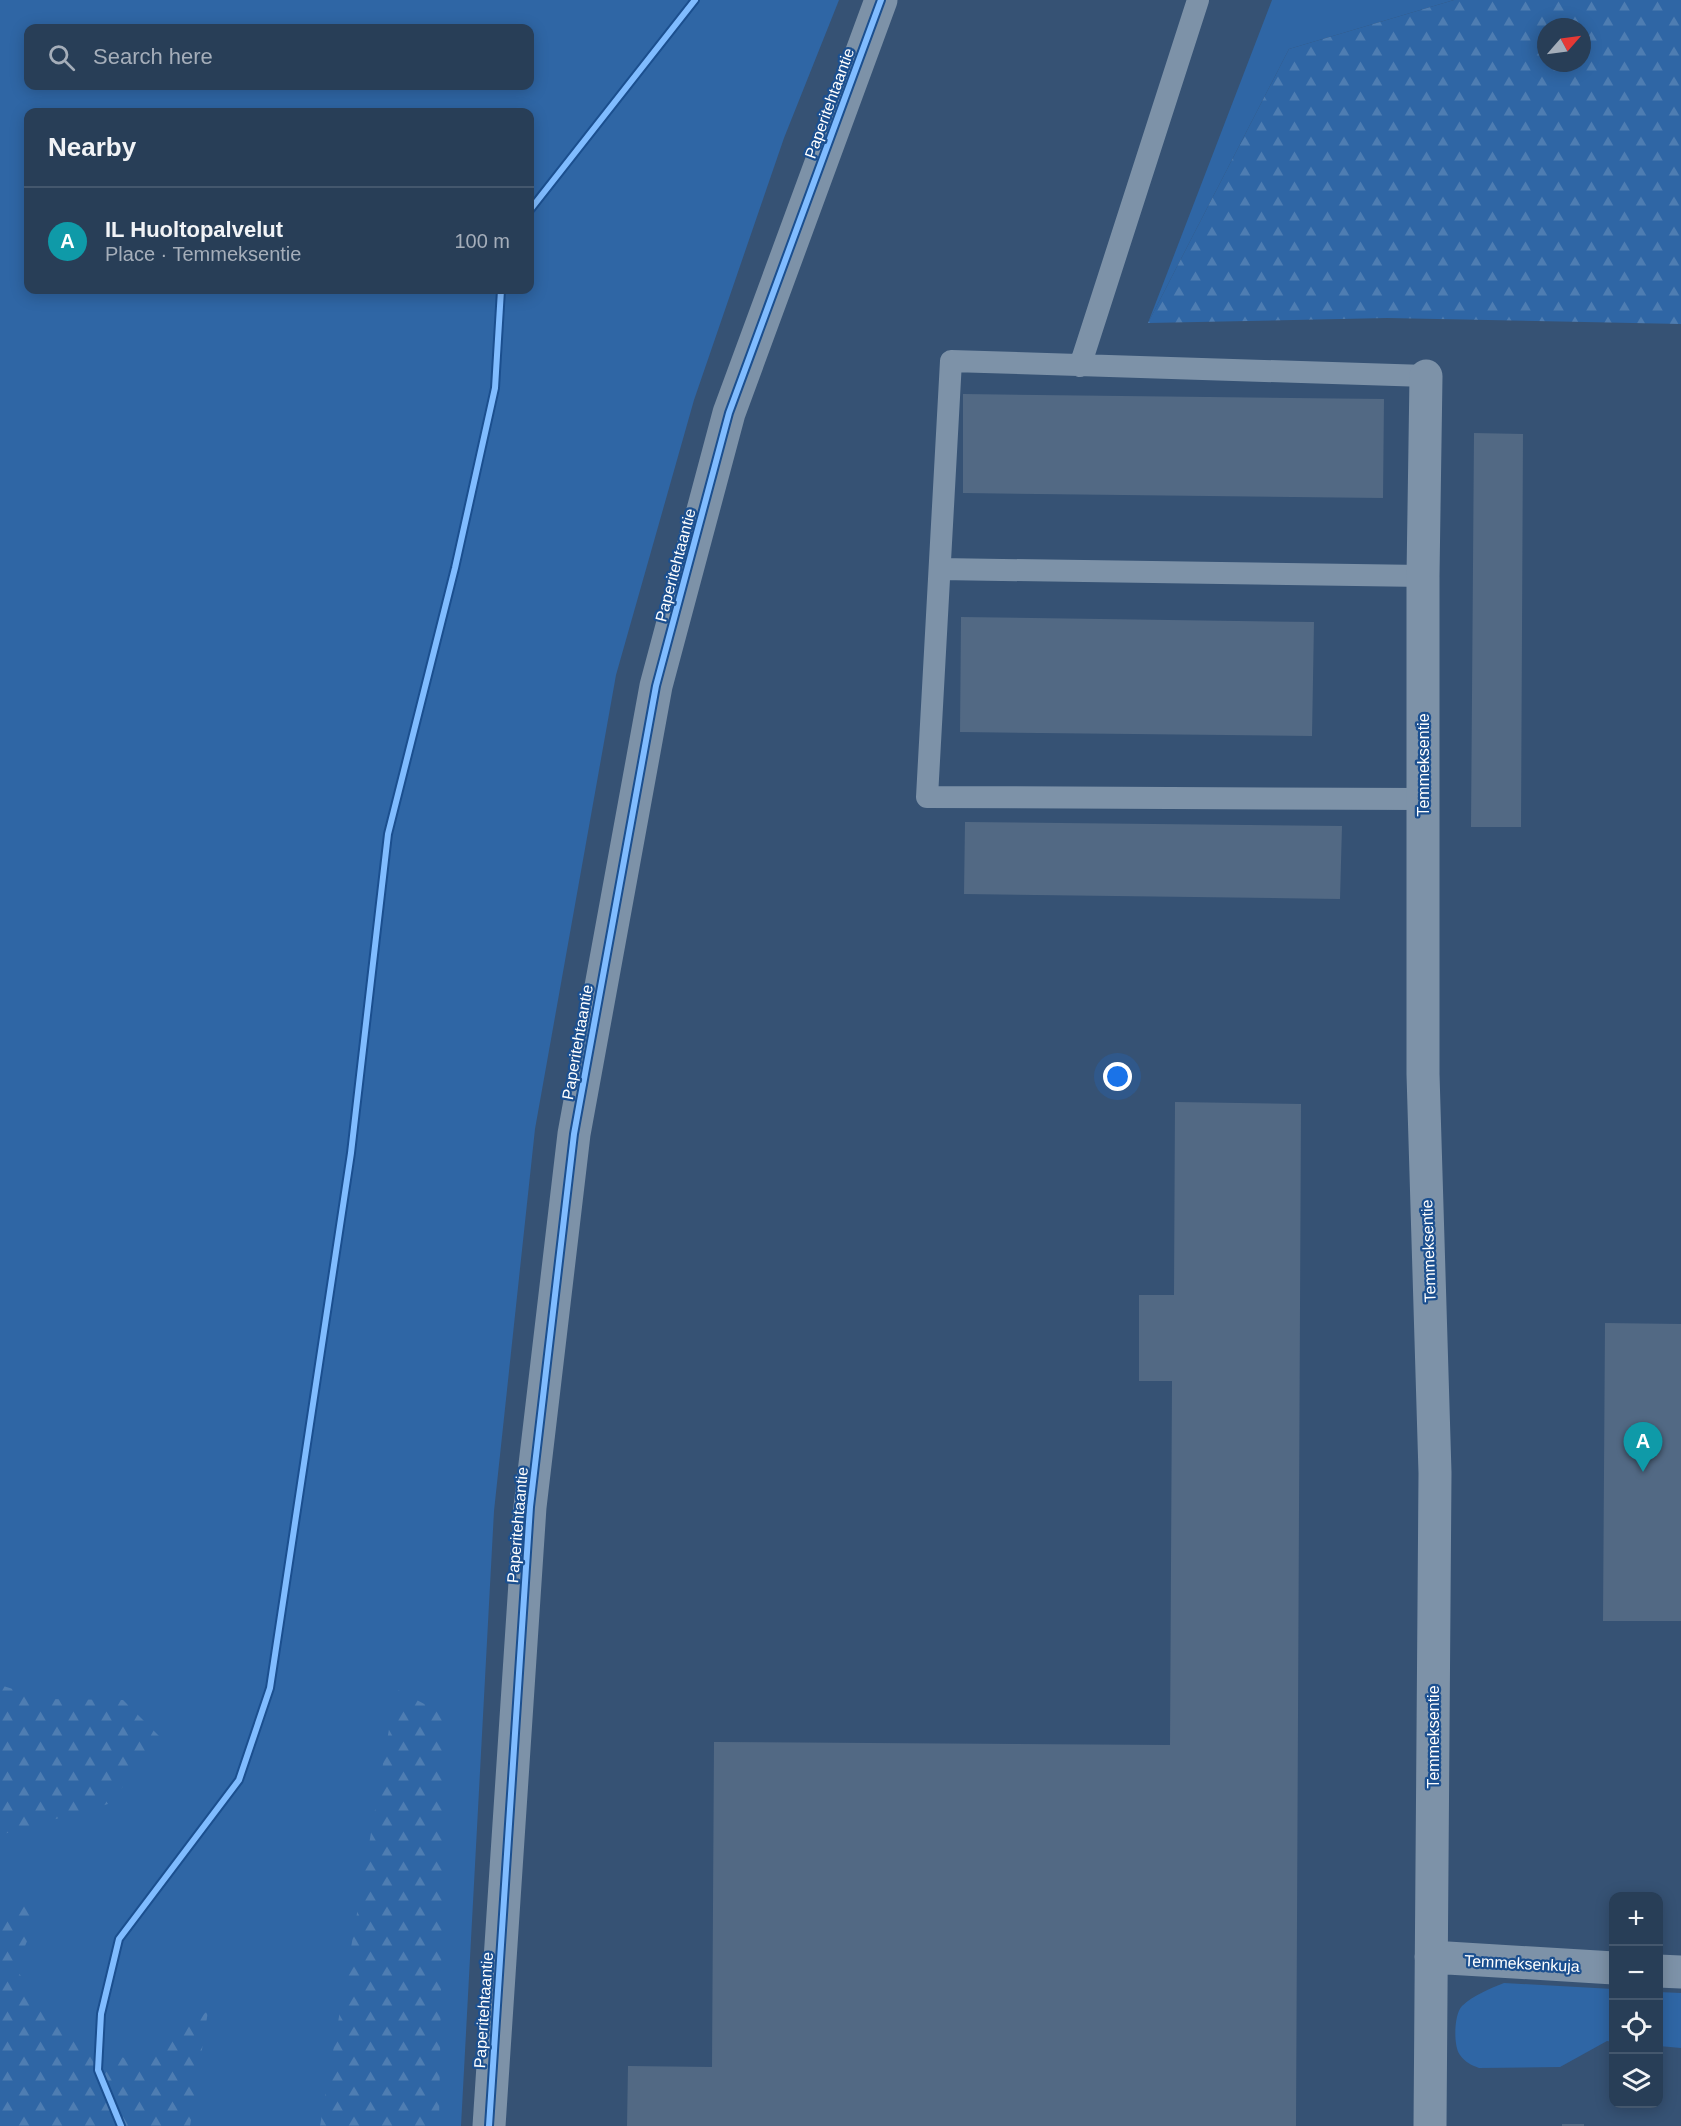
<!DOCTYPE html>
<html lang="en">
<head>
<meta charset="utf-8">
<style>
	:root { --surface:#283e57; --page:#30455d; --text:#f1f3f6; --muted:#a5aeba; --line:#44576d; --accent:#b9c2ce }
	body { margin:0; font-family:Helvetica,sans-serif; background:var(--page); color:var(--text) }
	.controls { position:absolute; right:18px; bottom:18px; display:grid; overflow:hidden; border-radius:12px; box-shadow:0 3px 15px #0003 }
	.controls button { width:54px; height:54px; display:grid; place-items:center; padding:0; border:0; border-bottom:2px solid var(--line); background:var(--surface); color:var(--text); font:30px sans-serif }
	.compass { position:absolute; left:1537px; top:18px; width:54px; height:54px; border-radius:50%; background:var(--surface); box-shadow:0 3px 15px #0003; rotate:62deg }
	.you { position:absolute; left:1118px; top:1077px; width:21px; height:21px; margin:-15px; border:4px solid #fff; border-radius:50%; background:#1a73e8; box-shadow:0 0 0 9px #1a73e833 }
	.badge { display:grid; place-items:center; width:39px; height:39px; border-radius:50%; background:var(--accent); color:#fff; font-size:20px; font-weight:700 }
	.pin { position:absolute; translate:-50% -50px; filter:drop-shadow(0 2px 3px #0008) }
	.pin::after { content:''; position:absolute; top:32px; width:21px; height:18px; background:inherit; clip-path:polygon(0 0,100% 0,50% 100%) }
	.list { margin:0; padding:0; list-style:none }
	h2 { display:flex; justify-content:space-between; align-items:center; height:78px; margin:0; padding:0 24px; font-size:26px }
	h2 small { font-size:20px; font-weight:400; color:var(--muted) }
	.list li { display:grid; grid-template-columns:39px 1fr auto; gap:18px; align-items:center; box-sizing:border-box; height:108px; padding:0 24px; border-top:2px solid var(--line) }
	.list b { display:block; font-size:22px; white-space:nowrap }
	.list p { margin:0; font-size:20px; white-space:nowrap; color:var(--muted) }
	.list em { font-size:20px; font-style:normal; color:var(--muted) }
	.icon { flex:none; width:33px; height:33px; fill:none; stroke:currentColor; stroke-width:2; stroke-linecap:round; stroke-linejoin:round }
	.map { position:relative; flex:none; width:1681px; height:2126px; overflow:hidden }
	.search { position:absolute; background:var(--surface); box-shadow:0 3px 15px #0003; left:24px; top:24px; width:510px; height:66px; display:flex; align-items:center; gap:15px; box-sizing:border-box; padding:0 21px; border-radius:12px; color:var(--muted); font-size:22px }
	.panel { position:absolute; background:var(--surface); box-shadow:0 3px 15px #0003; left:24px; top:108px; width:510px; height:186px; border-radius:12px }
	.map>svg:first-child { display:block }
	.green { fill:#2f66a5; fill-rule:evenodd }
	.forest { fill:url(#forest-firs); fill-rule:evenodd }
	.building { fill:#526984 }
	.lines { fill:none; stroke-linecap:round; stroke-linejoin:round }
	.service { stroke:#7d92a8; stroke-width:22 }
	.minor { stroke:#7d92a8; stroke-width:33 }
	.cycleway-casing { stroke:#1b4f8f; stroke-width:10 }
	.cycleway { stroke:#80bcff; stroke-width:6 }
	.labels { text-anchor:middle; stroke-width:4.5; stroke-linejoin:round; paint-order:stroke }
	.street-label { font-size:16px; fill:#fff; stroke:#1b4f8f }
</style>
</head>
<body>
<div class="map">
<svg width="1681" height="2126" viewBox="0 0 1681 2126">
	<defs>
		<pattern id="forest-firs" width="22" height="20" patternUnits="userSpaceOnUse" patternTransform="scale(1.5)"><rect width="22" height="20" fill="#2f66a5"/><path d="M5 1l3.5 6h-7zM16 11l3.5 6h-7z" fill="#4e7db2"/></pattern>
	</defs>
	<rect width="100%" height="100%" fill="#365274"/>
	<!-- green -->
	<path class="green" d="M0,0h839l-55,138 -90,262 -78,275 -81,454 -41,382 -33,615h-461zM28,28h502v58h-502zM28,112h502v178h-502z
		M1272,0h182l-165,49 -141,274z
		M1504,1983l109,6v53l-6,-1 -47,26 -81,1c-8,-3 -14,-6 -19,-13 -7,-9 -6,-41 2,-49 12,-11 27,-17 42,-23z
		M1658,1992l23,1v55l-22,-2z"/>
	<!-- forest -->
	<path class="forest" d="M644,0h15l-28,35z
		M1454,0h227v324l-294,-6 -239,5 141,-274zM1546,27h36v36h-36z
		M0,1685l45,14 78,1 40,40 -55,64 -108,31z
		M396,1689l49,26 -6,411h-119z
		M44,1902l-29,67 69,78 52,14 72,-50 -18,115h-190v-215z"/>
	<!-- building -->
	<path class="building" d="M963,394l421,5 -1,99 -420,-5z
		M1474,433l49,1 -2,393h-50z
		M961,617l353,5 -2,114 -352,-4z
		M965,822l377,4 -2,73 -376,-5z
		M1175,1102l126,2 -5,1022h-669l1,-60 84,1 2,-325 456,3 2,-364h-33v-86h35z
		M1605,1323l76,1v297h-78z
		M1562,2124h22v2h-22z"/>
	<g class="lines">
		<!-- service -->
		<path class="service" d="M1080,366l118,-366
			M940,569l483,7
			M1423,799l-496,-2 24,-436 475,15"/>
		<!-- minor -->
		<path class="minor" d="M1426,376l-3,200v498l12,399 -5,653
			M1431,1957l183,11
			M1658,1971l23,1
			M489,2126l41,-619 44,-373 82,-448 73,-273 152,-413"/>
		<defs>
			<path id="cycleway" d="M530,210l165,-210
				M121,2126l-23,-56 3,-56 18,-75 120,-159 31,-92 81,-535 37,-319 67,-266 40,-180 6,-98
				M489,2126l41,-619 44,-373 82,-448 73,-273 152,-413"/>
		</defs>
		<!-- cycleway casing -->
		<use href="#cycleway" class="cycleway-casing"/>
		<!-- cycleway -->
		<use href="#cycleway" class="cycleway"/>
	</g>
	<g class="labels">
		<!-- street labels -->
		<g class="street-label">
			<text transform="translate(829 103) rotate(-70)" y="6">Paperitehtaantie</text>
			<text transform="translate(675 565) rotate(-75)" y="6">Paperitehtaantie</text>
			<text transform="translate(1423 765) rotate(-90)" y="6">Temmeksentie</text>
			<text transform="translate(577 1042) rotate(-80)" y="6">Paperitehtaantie</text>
			<text transform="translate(1428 1251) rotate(-92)" y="6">Temmeksentie</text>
			<text transform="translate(517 1525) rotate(-85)" y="6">Paperitehtaantie</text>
			<text transform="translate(1433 1737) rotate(-90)" y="6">Temmeksentie</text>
			<text transform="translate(1522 1963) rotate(3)" y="6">Temmeksenkuja</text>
			<text transform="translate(483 2010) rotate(-86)" y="6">Paperitehtaantie</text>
		</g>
	</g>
</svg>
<div class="controls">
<button>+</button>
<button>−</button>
<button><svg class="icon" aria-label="locate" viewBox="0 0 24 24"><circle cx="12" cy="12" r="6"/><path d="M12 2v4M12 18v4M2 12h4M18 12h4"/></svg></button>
<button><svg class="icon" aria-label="layers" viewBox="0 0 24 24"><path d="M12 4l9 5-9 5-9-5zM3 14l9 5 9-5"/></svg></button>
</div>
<svg class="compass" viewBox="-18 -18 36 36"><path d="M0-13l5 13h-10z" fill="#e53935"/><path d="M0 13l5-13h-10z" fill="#a5aeba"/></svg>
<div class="you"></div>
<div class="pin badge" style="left:1643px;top:1472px;background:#0f9aa8">A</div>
<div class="search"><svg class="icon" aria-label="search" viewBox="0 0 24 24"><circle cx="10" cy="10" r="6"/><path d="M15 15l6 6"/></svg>Search here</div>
<section class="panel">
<h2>Nearby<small></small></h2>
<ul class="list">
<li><span class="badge" style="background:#0f9aa8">A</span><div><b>IL Huoltopalvelut</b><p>Place · Temmeksentie</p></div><em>100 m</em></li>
</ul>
</section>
</div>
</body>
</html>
